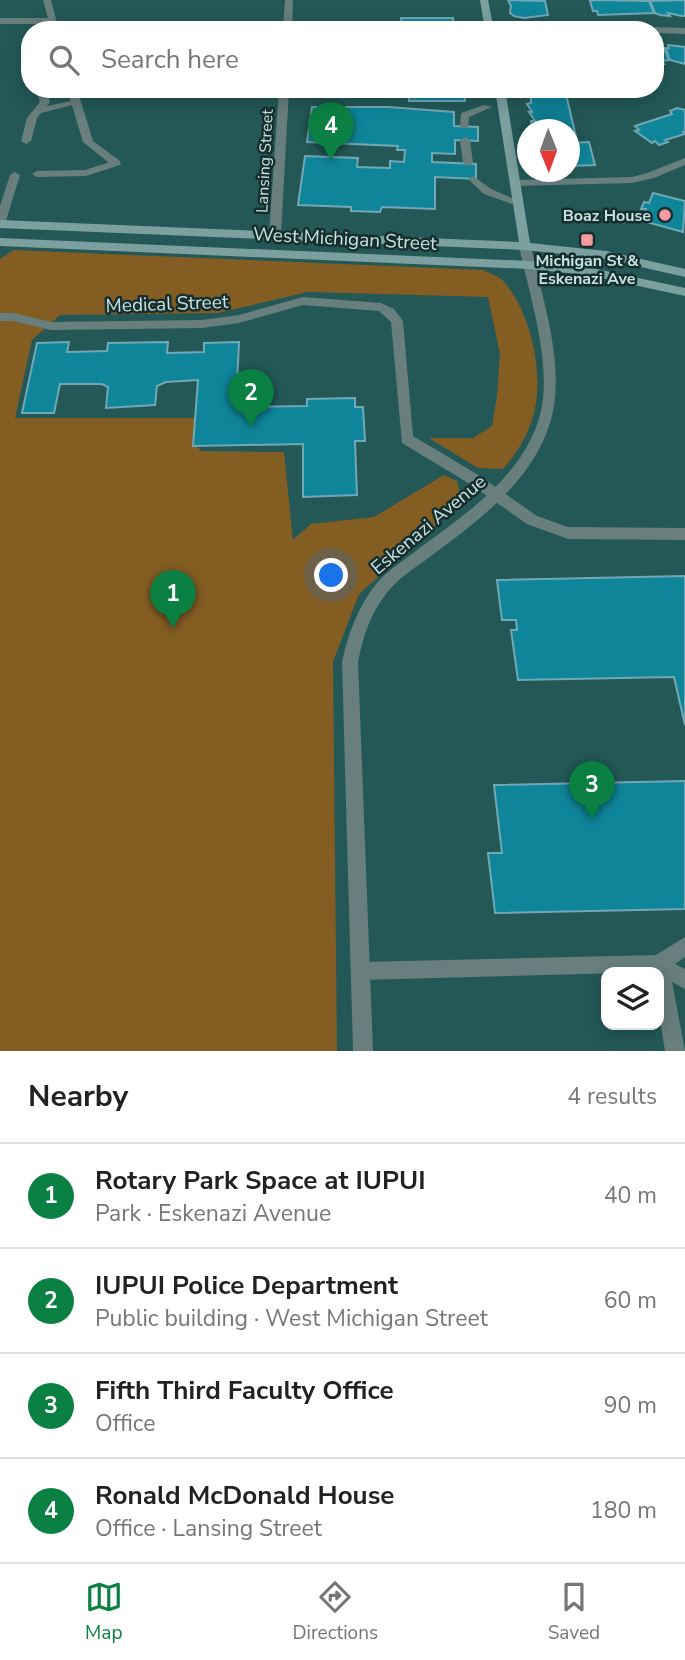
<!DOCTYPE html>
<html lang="en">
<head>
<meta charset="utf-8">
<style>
	:root { --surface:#fff; --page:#f2f2f2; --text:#222; --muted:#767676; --line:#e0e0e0; --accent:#0b8043 }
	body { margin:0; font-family:"Nunito Sans",sans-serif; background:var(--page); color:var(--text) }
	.controls { position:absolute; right:21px; bottom:21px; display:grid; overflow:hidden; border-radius:14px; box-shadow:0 4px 18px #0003 }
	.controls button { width:63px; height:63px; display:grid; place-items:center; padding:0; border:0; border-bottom:2px solid var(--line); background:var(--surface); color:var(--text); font:35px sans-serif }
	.compass { position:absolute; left:517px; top:119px; width:63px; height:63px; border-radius:50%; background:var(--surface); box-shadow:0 4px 18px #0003; rotate:179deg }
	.you { position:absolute; left:332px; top:576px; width:24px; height:24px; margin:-18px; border:5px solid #fff; border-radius:50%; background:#1a73e8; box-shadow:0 0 0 10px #1a73e833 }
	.badge { display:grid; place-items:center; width:46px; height:46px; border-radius:50%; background:var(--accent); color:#fff; font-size:23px; font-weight:700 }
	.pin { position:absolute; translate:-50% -58px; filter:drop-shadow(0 2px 4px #0008) }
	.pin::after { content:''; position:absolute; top:37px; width:24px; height:21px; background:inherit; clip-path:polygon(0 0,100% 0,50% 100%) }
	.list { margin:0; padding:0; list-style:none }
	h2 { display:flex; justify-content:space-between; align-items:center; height:91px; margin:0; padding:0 28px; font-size:30px }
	h2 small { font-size:23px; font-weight:400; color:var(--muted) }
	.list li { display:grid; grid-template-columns:46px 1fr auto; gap:21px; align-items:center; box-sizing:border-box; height:105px; padding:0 28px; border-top:2px solid var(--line) }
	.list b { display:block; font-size:26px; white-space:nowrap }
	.list p { margin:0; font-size:23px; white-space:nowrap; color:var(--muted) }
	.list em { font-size:23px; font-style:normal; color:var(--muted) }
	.icon { flex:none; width:38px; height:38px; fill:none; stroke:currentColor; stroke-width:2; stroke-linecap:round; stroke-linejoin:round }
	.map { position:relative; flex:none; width:685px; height:1051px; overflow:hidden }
	.search { position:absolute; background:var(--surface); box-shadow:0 4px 18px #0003; left:21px; right:21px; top:21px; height:77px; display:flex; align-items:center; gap:18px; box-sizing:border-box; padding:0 24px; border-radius:28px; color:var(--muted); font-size:26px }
	.sheet { height:511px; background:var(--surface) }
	nav { display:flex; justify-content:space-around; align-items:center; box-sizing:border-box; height:98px; border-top:2px solid var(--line); background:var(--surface); font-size:19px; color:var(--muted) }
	nav a { display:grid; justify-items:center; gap:4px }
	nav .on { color:var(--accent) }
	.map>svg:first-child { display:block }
	.built { fill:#235857; fill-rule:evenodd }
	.green { fill:#845d23 }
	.building { fill:#0f859a; stroke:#71a8b5; stroke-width:2 }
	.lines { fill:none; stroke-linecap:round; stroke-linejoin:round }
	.lane { fill:#687f7e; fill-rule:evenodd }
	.street { fill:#687f7e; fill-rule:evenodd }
	.secondary { fill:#7ba09f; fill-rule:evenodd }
	.poi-dot { fill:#f49aa3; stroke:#162e2d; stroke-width:2.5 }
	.labels { text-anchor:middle; stroke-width:5; stroke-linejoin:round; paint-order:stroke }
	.far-street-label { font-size:16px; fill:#c6e3e1; stroke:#162e2d }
	.far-poi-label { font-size:16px; font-weight:bold; fill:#c6e3e1; stroke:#162e2d; text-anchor:end }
	.street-label { font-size:19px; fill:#c6e3e1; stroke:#162e2d }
</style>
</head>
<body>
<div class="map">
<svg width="685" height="1051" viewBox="0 0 685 1051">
	<rect width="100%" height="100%" fill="#0d4c4c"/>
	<!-- built -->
	<path class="built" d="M0,0h685v1051h-685zM30,30h625v59h-625zM528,130h42v42h-42zM606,972h53v53h-53z"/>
	<!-- green -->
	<path class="green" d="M14,250l469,20c8,4 17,6 23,14 25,31 38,89 28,129 -5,20 -17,41 -31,56l-25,-1 -49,-30h44l19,-12 5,-30 3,-42 -12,-57 -180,-5 -90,21 -158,2 -28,25 -17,78h180l-2,24 8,9 83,1 9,88 18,-16 63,-7 70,-42 13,6 5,21 -103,92 -26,68 4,389h-337v-792z"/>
	<!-- building -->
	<path class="building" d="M508,0l37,1 3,14 -24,3 -10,-2 -4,-3 1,-7z
		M595,0l54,1 5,12 -56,2 -1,-4h-4l-3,-10z
		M685,0v16h-3l-14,-3 2,3 -10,-1 -5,-2 -5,-12z
		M401,18h52l2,12h-53z
		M655,44l9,4 5,12 -7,1 2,3h-9z
		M668,45l17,2v17l-15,-4 -4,-12h3z
		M408,89h56l1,12h-56z
		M538,89l27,1 12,51h-7v-11l-38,-3 -1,-6h4l-6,-9h3l-5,-8 4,-1v-4l-4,-8z
		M312,107h76l66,5v14l24,1v14l-23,-1v14l-23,-1v9l44,2v15l-41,-2v32l-53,-2 -2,5 -29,-1v-4l-53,-2 7,-49 53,2 -1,9 33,1v-7l14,1 1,-12h-8l1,-4 -91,-4z
		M677,108l8,2v21l-2,1 2,2 -20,6 3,2 -9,3 -4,-4 -3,2 -17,-12 4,-1 -4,-4 37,-12 -2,-3z
		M589,142l6,23 -25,1v-23z
		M653,193l32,8 -2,31 -40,-11 3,-12h-5l3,-7 5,1z
		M69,342l-2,10 40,-1 1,-8 60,-1 -1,11 37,-1v-9l35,-1 -3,65 71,-1v-7l48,-1v9h8l2,34h-10l2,54 -54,2v-53l-110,2 5,-66 -32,2 -9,4 -2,19 -49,3 2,-21 -6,-3h-42l-6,29h-32l15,-70z
		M685,576v149l-11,-48 -156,3 -7,-50h6l-1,-10h-14l-5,-40z
		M685,781v128l-190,4 -7,-60h14l-8,-68z"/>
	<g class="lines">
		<!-- lane -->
		<path class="lane" d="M36,89h10l4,13 -3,4 29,-6 5,3 -40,10 -4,5 -6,23 -5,3 -5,-3 6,-23 13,-16z
			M484,105l8,2 -23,10 -1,11h-8l1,-15z
			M465,137l5,3 3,23 -5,3 -5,-3 -3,-23z
			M116,160l5,3 -1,2 -34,11 -49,1 -5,-3 5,-3 48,-1z
			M15,172l5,3 -15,49 -5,4v-22l10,-31z
			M473,176l18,13 32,14 -5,3 -34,-12 -16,-15z
			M303,297l78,6 13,6 9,12 10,115 67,40 57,40 31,11 117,1v12l-117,-1 -41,-15 -57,-40 -68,-41 -11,-121 -12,-11 -76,-6 -64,18 -37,5 -151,2 -38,-9h-13v-8h13l38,9 151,-2 37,-5z
			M685,937v20l-10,7 10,5v20l-13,-7 13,69h-20l-6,-37v-42l-298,8 -7,-2 -2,-7 2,-7 7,-2 295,-7z"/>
		<!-- street -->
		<path class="street" d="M43,0h8l8,30h-8l-2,-6h-49v-6h48z
			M285,0h8l-1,30h-9z
			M490,26l77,1 4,3h-85z
			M655,27l30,1v6l-30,-1v-3h-4z
			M67,89h10l16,52 27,20v4h-8l-29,-23z
			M279,89h10l-8,145 -6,4 -6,-4z
			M685,158v7l-31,13 -22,5 -117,3 -5,-3 5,-3 117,-3 15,-4z
			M525,242l6,4c10,48 29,102 24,152 -7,71 -71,119 -124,158 -16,12 -33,22 -45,38 -16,20 -23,43 -28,68l15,389h-20l-11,-389c6,-28 16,-55 34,-78 13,-15 30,-25 45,-37 51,-37 114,-81 122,-148 5,-48 -14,-106 -24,-153z"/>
		<!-- secondary -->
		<path class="secondary" d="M480,0h8l6,30h-9z
			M495,89h10l25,154 76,8 79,18v8l-79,-18 -81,-9 -525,-22v-8l519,22z
			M0,238l529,23 58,6 98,21v8l-98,-21 -58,-6 -529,-23z"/>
	</g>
	<!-- markers -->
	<g class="poi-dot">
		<circle cx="665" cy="215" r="7"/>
		<rect x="580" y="233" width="14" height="14" rx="3.5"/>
	</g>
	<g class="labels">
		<!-- far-street labels -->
		<g class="far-street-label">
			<text transform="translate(264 161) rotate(-87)" y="6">Lansing Street</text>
		</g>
		<!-- far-poi labels -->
		<g class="far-poi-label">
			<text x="651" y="221">Boaz House</text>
			<text x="587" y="266" text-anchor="middle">Michigan St &amp;<tspan x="587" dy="18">Eskenazi Ave</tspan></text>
		</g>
		<!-- street labels -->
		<g class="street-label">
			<text transform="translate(345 238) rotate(3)" y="7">West Michigan Street</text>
			<text transform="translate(167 303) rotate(-2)" y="7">Medical Street</text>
			<text transform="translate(428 524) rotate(-40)" y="7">Eskenazi Avenue</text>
		</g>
	</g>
</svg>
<div class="controls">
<button><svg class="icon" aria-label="layers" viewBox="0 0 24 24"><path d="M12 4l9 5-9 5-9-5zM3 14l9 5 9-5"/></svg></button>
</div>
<svg class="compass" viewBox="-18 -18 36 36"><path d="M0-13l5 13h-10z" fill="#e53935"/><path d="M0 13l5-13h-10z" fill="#767676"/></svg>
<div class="you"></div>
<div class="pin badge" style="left:173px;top:628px">1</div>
<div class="pin badge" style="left:251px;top:427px">2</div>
<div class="pin badge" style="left:592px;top:819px">3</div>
<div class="pin badge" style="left:331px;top:160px">4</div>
<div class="search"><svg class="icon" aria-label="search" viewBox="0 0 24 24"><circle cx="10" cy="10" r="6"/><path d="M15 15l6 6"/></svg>Search here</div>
</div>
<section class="sheet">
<h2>Nearby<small>4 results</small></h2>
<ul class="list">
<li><span class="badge">1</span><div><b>Rotary Park Space at IUPUI</b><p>Park · Eskenazi Avenue</p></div><em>40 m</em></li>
<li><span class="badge">2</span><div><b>IUPUI Police Department</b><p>Public building · West Michigan Street</p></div><em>60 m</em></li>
<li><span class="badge">3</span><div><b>Fifth Third Faculty Office</b><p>Office</p></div><em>90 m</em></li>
<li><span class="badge">4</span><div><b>Ronald McDonald House</b><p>Office · Lansing Street</p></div><em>180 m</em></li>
</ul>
</section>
<nav>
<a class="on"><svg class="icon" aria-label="map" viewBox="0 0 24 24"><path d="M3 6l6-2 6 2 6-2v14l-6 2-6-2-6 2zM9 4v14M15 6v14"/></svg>Map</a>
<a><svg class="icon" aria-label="directions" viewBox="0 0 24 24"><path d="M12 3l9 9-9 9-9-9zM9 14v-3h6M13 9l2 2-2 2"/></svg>Directions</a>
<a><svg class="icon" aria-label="saved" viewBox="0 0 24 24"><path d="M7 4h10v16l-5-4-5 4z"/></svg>Saved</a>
</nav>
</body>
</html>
